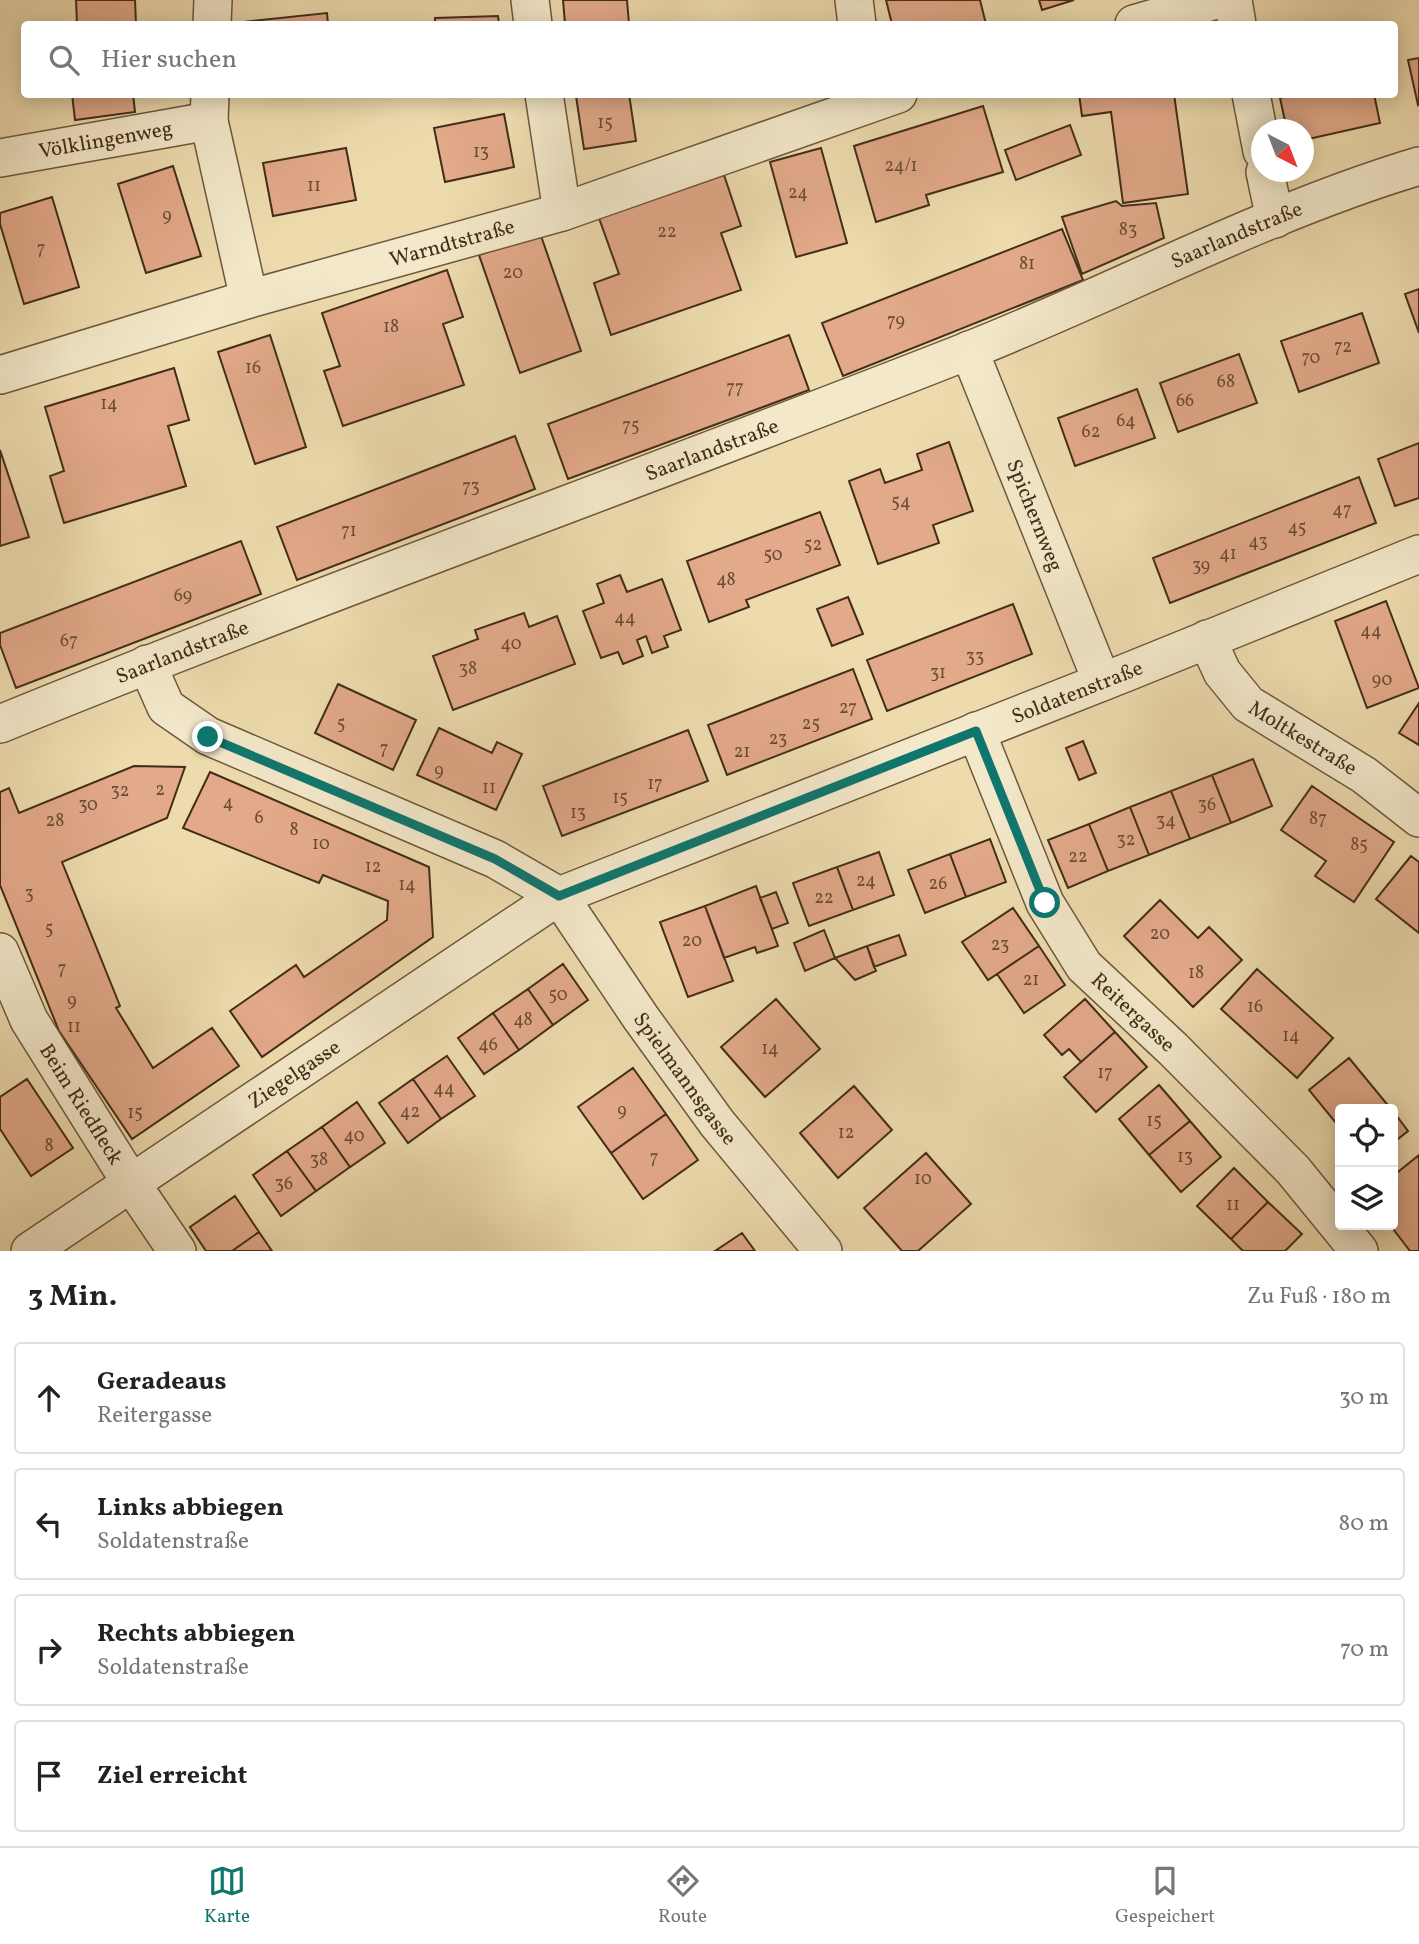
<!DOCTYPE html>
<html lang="de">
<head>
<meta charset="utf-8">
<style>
	:root { --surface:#fff; --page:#f6f6f6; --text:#222; --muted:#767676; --line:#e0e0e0; --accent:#0f766e }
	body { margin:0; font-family:Vollkorn,serif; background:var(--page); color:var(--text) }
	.controls { position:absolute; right:21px; bottom:21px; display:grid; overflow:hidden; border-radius:7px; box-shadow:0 4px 18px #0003 }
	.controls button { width:63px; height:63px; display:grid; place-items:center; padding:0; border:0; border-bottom:2px solid var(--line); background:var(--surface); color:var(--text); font:35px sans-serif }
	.compass { position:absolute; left:1251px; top:119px; width:63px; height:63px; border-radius:50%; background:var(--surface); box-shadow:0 4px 18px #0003; rotate:138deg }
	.stop { position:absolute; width:21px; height:21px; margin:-16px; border:5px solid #0f766e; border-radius:50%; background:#fff }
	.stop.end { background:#0f766e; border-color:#fff; box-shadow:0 2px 7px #0008 }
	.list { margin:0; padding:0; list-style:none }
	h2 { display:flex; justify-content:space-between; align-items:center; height:91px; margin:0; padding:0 28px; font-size:30px }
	h2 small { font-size:23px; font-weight:400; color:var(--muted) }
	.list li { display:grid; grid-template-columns:46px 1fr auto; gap:21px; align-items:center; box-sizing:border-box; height:112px; margin:0 14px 14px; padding:0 14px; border:2px solid var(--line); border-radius:7px }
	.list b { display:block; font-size:26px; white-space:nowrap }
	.list p { margin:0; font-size:23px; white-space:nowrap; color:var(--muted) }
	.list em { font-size:23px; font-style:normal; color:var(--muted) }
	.icon { flex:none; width:38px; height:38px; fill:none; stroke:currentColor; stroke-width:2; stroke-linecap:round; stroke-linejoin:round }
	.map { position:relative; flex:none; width:1419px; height:1251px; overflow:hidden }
	.search { position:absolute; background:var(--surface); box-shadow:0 4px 18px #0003; left:21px; right:21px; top:21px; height:77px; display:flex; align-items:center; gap:18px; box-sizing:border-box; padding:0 24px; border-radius:7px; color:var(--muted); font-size:26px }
	.sheet { height:595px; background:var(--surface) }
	nav { display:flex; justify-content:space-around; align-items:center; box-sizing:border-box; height:98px; border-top:2px solid var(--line); background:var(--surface); font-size:19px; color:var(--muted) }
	nav a { display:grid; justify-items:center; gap:4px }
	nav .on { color:var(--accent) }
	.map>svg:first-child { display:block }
	.building { fill:#e2a98a; stroke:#432d19; stroke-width:2 }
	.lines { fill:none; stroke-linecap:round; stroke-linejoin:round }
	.street-casing { stroke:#6e583e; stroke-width:40 }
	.street { stroke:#f3e8ca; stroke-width:37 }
	.route { stroke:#0f766e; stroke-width:9 }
	.labels { text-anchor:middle; stroke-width:5; stroke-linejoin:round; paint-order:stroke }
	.number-label { font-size:18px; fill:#6b4c35 }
	.street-label { font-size:21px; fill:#432d19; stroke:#f3e8ca }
</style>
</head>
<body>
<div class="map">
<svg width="1419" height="1251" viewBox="0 0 1419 1251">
	<rect width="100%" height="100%" fill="#eddbae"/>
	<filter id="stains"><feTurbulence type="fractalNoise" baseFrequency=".00286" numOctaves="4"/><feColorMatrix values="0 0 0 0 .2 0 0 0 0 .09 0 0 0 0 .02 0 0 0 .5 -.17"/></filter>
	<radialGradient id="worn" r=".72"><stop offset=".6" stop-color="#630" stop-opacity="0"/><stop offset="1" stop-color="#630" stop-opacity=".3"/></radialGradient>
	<!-- building -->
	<path class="building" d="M76,0h59l1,24h-59z
		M563,0h64l2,24h-64z
		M886,0h94l6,24h-94z
		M1039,0h35l-32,10z
		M327,13l1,11h-84l-1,-2z
		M498,16l1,8h-64v-6z
		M1419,58v46l-1,1 -10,-45z
		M72,94h61l2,18 -60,8z
		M588,94h41l7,47 -52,8 -8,-53z
		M1079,94h95l14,100 -65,9 -12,-91 -29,4z
		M1299,94h75l6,29 -76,17v-10h-17l-7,-32z
		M983,106l20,66 -77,23 3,10 -53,17 -22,-76z
		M504,114l10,53 -69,15 -11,-54z
		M1070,125l11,30 -65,25 -11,-30z
		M346,148l10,52 -83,16 -10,-53z
		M821,148l26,95 -51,14 -26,-95z
		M173,166l28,90 -55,17 -28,-89z
		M724,175l17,51 -20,7 20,57 -130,45 -17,-52 25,-9 -20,-56z
		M52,197l27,90 -55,17 -24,-80v-11z
		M1116,201l6,5 34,-3 8,35 -82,36 -20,-57z
		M1062,229l21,51 -240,96 -21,-53z
		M540,233l41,118 -61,22 -41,-118z
		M447,270l16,47 -20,7 21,61 -121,41 -19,-55 16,-5 -18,-53z
		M1419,289v44l-14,-39z
		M1362,313l17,50 -80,29 -18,-51z
		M270,335l36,112 -51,17 -37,-112z
		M789,335l20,55 -241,89 -20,-55z
		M1239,354l18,49 -79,29 -18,-49z
		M174,368l15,52 -21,6 18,60 -122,37 -14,-47 14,-5 -19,-64z
		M1137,389l18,49 -80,28 -17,-48z
		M515,436l20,53 -238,91 -20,-53z
		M949,442l24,69 -40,14 6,18 -61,21 -29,-83 31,-12 5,14 37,-13 -5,-16z
		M1419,443v55l-24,8 -17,-47z
		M0,450l29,87 -29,9z
		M1359,477l17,46 -206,80 -17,-45z
		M820,512l20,53 -94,35 3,7 -40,15 -22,-61z
		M241,541l20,53 -245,94 -16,-43v-12z
		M620,575l7,17 35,-13 19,51 -17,6 4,11 -16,6 -6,-17 -9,4 6,16 -20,8 -5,-12 -17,6 -18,-47 21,-8 -7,-19z
		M848,597l15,37 -31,12 -15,-37z
		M1386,601l33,87 -52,20 -32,-87z
		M1013,604l19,50 -145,57 -20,-51z
		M524,613l5,14 28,-11 18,48 -122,46 -20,-54 45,-17 -3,-9z
		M853,669l19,50 -145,56 -19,-50z
		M338,684l78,36 -23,50 -78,-37z
		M1419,703v42l-20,-12z
		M439,728l53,25 5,-11 25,12 -26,56 -79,-35z
		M688,730l20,51 -146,55 -19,-50z
		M1083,741l13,32 -17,7 -13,-32z
		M1253,759l19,47 -41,17 -19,-48z
		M134,766l51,1 -18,51 -105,44 58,144 -4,2 37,60 59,-40 27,38 -107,73 -73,-108 -59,-146v-93l9,-4 10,25z
		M210,772l219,95 4,70 -171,120 -32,-46 66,-46 8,12 83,-57 1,-19 -65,-26 -4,8 -136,-55z
		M1212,775l19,48 -41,16 -19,-48z
		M1312,786l82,56 -40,60 -39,-26 11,-15 -45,-31z
		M1171,791l19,48 -41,16 -19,-48z
		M1130,807l19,48 -41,16 -19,-47z
		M1089,824l19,47 -40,17 -20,-48z
		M990,839l16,43 -40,15 -16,-43z
		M879,852l15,43 -41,15 -16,-43z
		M950,854l16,43 -41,16 -17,-43z
		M1411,856l8,6v71l-43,-34z
		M837,867l16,43 -44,16 -16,-43z
		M756,886l22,60 -21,7 -2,-6 -31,11 -19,-52z
		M776,892l12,31 -16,6 -12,-31z
		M1160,900l38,38 11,-11 33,33 -49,47 -69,-71z
		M705,906l28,75 -45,16 -28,-75z
		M1013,908l26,38 -51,34 -26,-38z
		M824,930l11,28 -30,13 -11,-28z
		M899,935l7,20 -32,12 -7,-21z
		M867,946l9,25 -21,9 -20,-22z
		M1039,946l26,39 -41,28 -27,-39z
		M563,964l25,36 -35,25 -25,-36z
		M1257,969l76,69 -36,40 -76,-69z
		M528,989l25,36 -34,25 -26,-37z
		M776,999l44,50 -55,48 -44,-50z
		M1085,999l30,33 -34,30 -12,-13 -7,6 -18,-20z
		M493,1013l26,37 -35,24 -26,-36z
		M1115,1032l32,35 -51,45 -32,-35z
		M447,1056l28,40 -34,23 -28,-40z
		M1349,1058l42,51h-51v19l-31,-38z
		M633,1068l33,46 -55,39 -33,-46z
		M27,1079l46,69 -42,28 -31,-47v-32z
		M413,1079l28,40 -33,24 -29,-40z
		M1159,1085l31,36 -41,34 -30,-36z
		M854,1086l38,44 -54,48 -38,-45z
		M357,1102l28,41 -35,24 -28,-40z
		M1393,1111l15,20 -15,12z
		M666,1114l32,46 -55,39 -32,-46z
		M1190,1121l31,36 -40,35 -32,-37z
		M322,1127l28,40 -34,24 -29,-40z
		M287,1151l29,40 -35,25 -28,-41z
		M926,1153l45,51 -53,47h-16l-38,-43z
		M1419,1155v96h-9l-20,-26h3v-49z
		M1234,1168l34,34 -37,37 -34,-33z
		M235,1196l24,36 -27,19h-26l-16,-24z
		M1268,1202l34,32 -17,17h-42l-12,-12z
		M259,1232l13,19h-40z
		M742,1233l13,18h-40z"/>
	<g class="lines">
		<defs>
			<g id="street">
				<path d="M530,0l3,24"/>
				<path d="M854,0l3,24"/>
				<path d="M1233,0l4,24"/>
				<path d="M212,24l1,-24"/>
				<path d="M1134,24l82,-24"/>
				<path d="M210,94l-1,27 40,178"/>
				<path d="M544,94l18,118"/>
				<path d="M1251,94l11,57"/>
				<path id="s1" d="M0,158l209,-37"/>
				<path d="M1265,172l10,47"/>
				<path id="s2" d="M969,350l133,332"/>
				<path id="s3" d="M0,375l249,-76 313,-87 336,-118"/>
				<path id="s4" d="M1207,639l15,33 26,32 116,71 55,43"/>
				<path id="s5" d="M147,664l19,43 42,29 287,123 64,37 566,-223 294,-119"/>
				<path id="s6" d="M0,724c319,-130 644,-246 965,-372 152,-60 298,-139 454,-186"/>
				<path id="s7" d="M976,731l69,172 39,63 89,83 120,121 66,81"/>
				<path id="s8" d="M0,952l29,68 102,163 46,68"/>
				<path id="s9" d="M30,1251l529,-355 82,122 76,105 106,128"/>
			</g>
		</defs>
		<!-- street casing -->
		<use href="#street" class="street-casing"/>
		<!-- street -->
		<use href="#street" class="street"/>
	</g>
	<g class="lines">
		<!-- route -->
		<path class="route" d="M208,737l287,122 64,37 417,-165 69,172"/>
	</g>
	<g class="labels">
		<!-- number labels -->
		<g class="number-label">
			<text x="605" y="128">15</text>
			<text x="481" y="157">13</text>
			<text x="901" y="171">24/1</text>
			<text x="314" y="191">11</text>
			<text x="798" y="198">24</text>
			<text x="167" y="221">9</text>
			<text x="1128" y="235">83</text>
			<text x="667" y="237">22</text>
			<text x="41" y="254">7</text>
			<text x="1027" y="269">81</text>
			<text x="513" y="278">20</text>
			<text x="896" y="326">79</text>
			<text x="391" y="332">18</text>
			<text x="1343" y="352">72</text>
			<text x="1311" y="363">70</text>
			<text x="253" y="373">16</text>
			<text x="1226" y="387">68</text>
			<text x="735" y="393">77</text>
			<text x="1185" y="406">66</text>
			<text x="109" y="409">14</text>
			<text x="1126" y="426">64</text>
			<text x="631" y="431">75</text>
			<text x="1091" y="437">62</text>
			<text x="471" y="492">73</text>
			<text x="901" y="507">54</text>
			<text x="1342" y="515">47</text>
			<text x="1297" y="533">45</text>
			<text x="349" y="536">71</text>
			<text x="1258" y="547">43</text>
			<text x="813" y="550">52</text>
			<text x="1228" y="559">41</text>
			<text x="773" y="560">50</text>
			<text x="1201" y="571">39</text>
			<text x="726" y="585">48</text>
			<text x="183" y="601">69</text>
			<text x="625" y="623">44</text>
			<text x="1371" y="636">44</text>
			<text x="69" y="646">67</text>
			<text x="511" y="649">40</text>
			<text x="975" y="662">33</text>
			<text x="468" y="674">38</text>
			<text x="938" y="678">31</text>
			<text x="1382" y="685">90</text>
			<text x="848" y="713">27</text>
			<text x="341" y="729">5</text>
			<text x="811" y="729">25</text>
			<text x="778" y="744">23</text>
			<text x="384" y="754">7</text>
			<text x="742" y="757">21</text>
			<text x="439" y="776">9</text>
			<text x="655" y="789">17</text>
			<text x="489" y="793">11</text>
			<text x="160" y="795">2</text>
			<text x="120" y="796">32</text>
			<text x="620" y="803">15</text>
			<text x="228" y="808">4</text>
			<text x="88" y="810">30</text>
			<text x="1207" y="810">36</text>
			<text x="578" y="818">13</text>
			<text x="259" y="823">6</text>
			<text x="1318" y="824">87</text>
			<text x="55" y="826">28</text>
			<text x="1166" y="826">34</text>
			<text x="294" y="835">8</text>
			<text x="1126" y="845">32</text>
			<text x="321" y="849">10</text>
			<text x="1359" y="850">85</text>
			<text x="1078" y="862">22</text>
			<text x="373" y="872">12</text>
			<text x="866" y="886">24</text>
			<text x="938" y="889">26</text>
			<text x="407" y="890">14</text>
			<text x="29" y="899">3</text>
			<text x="824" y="903">22</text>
			<text x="49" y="934">5</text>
			<text x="1160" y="939">20</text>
			<text x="692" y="946">20</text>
			<text x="1000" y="950">23</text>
			<text x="62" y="974">7</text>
			<text x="1196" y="978">18</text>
			<text x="1031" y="985">21</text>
			<text x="558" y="1000">50</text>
			<text x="72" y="1006">9</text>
			<text x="1255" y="1012">16</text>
			<text x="523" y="1025">48</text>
			<text x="74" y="1032">11</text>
			<text x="1291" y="1041">14</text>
			<text x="488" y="1050">46</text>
			<text x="770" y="1054">14</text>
			<text x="1105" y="1078">17</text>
			<text x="444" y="1094">44</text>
			<text x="622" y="1116">9</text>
			<text x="410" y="1117">42</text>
			<text x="135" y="1118">15</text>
			<text x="1154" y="1126">15</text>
			<text x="846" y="1138">12</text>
			<text x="354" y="1141">40</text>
			<text x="49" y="1151">8</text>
			<text x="1185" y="1162">13</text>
			<text x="654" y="1163">7</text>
			<text x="319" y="1165">38</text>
			<text x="923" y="1184">10</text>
			<text x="284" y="1189">36</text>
			<text x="1233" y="1210">11</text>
		</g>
		<!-- street labels -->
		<g class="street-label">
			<text dy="7" stroke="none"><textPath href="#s1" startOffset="107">Völklingenweg</textPath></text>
			<text dy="7" stroke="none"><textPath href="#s6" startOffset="1330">Saarlandstraße</textPath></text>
			<text dy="7" stroke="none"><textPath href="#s3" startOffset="471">Warndtstraße</textPath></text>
			<text dy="7" stroke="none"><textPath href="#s6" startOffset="763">Saarlandstraße</textPath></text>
			<text dy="7" stroke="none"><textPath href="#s2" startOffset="178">Spichernweg</textPath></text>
			<text dy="7" stroke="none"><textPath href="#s6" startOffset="196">Saarlandstraße</textPath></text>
			<text dy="7" stroke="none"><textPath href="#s5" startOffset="1041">Soldatenstraße</textPath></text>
			<text dy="7" stroke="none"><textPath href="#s4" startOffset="142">Moltkestraße</textPath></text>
			<text dy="7" stroke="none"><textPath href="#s7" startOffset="327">Reitergasse</textPath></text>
			<text dy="7" stroke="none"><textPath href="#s9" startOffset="318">Ziegelgasse</textPath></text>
			<text dy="7" stroke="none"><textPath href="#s9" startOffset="859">Spielmannsgasse</textPath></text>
			<text dy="7" stroke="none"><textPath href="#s8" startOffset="173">Beim Riedfleck</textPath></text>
		</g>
	</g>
	<rect width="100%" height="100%" filter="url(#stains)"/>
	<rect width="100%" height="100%" fill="url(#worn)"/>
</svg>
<div class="controls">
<button><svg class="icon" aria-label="locate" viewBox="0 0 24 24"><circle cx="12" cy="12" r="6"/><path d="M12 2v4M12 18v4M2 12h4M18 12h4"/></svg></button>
<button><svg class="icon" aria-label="layers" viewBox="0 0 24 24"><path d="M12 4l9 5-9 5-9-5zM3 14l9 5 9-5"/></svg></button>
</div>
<svg class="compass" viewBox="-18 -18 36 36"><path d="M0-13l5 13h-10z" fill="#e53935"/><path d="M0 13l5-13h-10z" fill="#767676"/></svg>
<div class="stop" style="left:1045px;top:903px"></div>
<div class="stop end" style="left:208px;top:737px"></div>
<div class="search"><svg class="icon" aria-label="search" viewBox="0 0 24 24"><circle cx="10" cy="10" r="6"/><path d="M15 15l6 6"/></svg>Hier suchen</div>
</div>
<section class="sheet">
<h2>3 Min.<small>Zu Fuß · 180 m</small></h2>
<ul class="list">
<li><svg class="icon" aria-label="ahead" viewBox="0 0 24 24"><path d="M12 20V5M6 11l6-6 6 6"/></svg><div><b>Geradeaus</b><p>Reitergasse</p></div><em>30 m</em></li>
<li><svg class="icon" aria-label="left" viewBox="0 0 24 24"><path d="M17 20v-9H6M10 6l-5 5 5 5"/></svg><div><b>Links abbiegen</b><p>Soldatenstraße</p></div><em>80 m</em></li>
<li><svg class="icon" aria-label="right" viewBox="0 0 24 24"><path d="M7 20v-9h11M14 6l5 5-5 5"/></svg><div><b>Rechts abbiegen</b><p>Soldatenstraße</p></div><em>70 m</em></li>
<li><svg class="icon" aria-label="arrive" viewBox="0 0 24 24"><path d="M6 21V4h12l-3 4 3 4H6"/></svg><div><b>Ziel erreicht</b></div></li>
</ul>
</section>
<nav>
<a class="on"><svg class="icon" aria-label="map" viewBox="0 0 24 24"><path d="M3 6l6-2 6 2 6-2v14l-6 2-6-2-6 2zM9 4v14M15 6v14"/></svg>Karte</a>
<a><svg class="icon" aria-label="directions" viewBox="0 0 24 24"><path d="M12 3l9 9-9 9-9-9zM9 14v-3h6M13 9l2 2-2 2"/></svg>Route</a>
<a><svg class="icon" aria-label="saved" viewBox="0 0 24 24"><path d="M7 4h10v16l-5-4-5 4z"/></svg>Gespeichert</a>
</nav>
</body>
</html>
